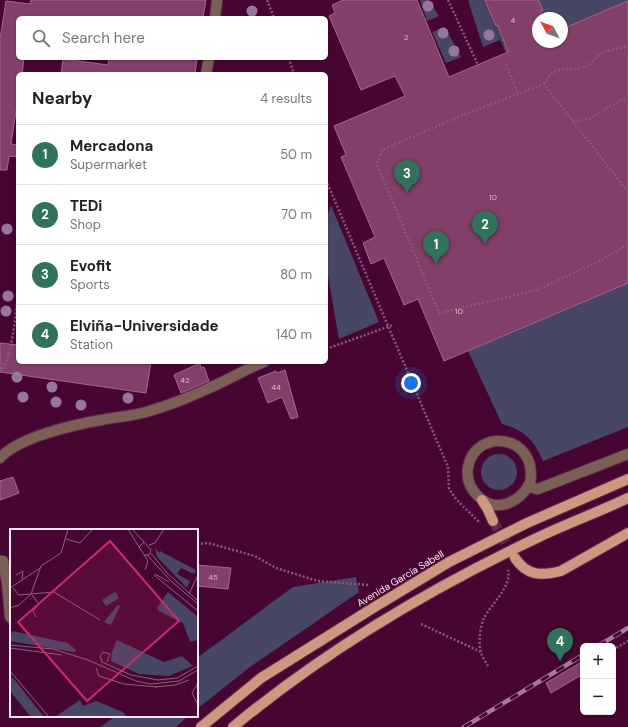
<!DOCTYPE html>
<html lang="en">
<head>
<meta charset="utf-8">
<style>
	:root { --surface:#fff; --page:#f6f6f6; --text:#222; --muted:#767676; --line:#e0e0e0; --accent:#30725b }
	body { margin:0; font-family:"DM Sans",sans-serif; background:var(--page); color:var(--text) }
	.controls { position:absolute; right:12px; bottom:12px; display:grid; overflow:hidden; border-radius:6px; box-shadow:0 1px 3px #0004 }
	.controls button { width:36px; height:36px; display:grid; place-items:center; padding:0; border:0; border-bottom:1px solid var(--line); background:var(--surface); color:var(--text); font:20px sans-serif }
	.compass { position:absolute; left:532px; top:12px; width:36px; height:36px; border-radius:50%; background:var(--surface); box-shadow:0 1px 3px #0004; rotate:311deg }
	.you { position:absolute; left:411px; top:383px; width:14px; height:14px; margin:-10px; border:3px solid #fff; border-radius:50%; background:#1a73e8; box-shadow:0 0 0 6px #1a73e833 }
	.badge { display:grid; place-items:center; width:26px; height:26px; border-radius:50%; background:var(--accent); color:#fff; font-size:13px; font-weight:700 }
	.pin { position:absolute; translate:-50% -33px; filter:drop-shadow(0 1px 2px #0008) }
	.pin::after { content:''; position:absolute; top:21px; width:14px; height:12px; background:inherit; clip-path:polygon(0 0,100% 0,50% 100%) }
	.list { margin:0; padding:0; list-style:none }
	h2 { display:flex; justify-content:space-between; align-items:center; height:52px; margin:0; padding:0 16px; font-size:17px }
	h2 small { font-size:13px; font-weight:400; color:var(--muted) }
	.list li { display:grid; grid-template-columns:26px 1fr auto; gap:12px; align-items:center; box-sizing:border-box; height:60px; padding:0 16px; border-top:1px solid var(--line) }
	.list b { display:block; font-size:15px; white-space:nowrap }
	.list p { margin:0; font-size:13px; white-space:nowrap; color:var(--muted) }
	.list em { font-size:13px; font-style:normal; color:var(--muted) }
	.icon { flex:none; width:22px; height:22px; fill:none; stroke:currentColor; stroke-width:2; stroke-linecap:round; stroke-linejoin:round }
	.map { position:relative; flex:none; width:628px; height:727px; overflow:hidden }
	.search { position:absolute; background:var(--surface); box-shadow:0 1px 3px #0004; left:16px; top:16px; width:312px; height:44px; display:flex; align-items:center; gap:10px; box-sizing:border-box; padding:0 14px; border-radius:6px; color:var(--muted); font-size:15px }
	.panel { position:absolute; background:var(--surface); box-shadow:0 1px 3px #0004; left:16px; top:72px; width:312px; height:292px; border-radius:6px }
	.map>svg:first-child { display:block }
	.green { fill:#474665 }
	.building { fill:#823f67; stroke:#ab648d }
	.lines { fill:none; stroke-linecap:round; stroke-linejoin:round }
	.major-tunnel { stroke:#62284e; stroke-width:10; stroke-dasharray:10 5; stroke-linecap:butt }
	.minor-casing { stroke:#642a50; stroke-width:12 }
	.major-casing { stroke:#642a50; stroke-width:12 }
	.path { stroke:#895978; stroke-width:2.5; stroke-dasharray:2 2; stroke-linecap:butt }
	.minor { stroke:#7a6054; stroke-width:10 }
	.major { stroke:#ce9880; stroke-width:10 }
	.rail-casing { stroke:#a37b95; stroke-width:4.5 }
	.rail { stroke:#470631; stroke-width:3; stroke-dasharray:9; stroke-linecap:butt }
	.tree { fill:#94779d }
	.labels { text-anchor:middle; stroke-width:3.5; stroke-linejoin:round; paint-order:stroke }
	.number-label { font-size:8px; fill:#dcbecf }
	.street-label { font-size:10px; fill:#fae9f2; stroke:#470631 }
	.inset-road { fill:none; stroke:#8f617e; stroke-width:1 }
	.view { fill:#c82d6a; fill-opacity:0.15; stroke:#c82d6a; stroke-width:2 }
	.inset-edge { fill:none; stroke:#fae9f2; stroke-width:2 }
</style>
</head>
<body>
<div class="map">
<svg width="628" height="727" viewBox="0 0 628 727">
	<rect width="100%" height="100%" fill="#470631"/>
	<!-- green -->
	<path class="green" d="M420,0h9l10,16 -12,5z
		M468,0h15l17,40 -17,7z
		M483,0h145v1l-66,28v-11h-24v21l-32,14z
		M445,27l16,30 -15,6 -14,-31z
		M331,205l48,117 -40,17 -13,-75v-45z
		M628,283v144l-85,34c-9,-21 -19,-31 -41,-37l-34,-73z
		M481 472a18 18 0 1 1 36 0a18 18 0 1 1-36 0Z
		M356,577l3,15 -109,75 -53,42v-51l96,-71z
		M116,716h72l-12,11h-76z"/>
	<!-- building -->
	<path class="building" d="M31,0h175l-3,18h-185v40h6l-2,16h-4v24l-7,46 7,1v12l-9,-1 -2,14h-7v-131l6,-38 24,3z
		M343,0h74l32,77 59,-25 -10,-27 -2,1 -11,-26h53l5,10 -3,1 3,5 -5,2v24h24v-13l66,-28v282l-184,78 -26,-62 -14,6 -20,-47 -13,6 -8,-21 12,-6 -34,-80 5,-2 -12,-29 71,-30 -10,-20 -34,14 -32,-74 6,-3 -3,-8z
		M109,58h88l-2,16h-134l2,-15 45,6z
		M0,343l18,2v17h133l-5,31 -146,-21z
		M200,363l1,5 3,-1 5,14 -28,12 -7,-18z
		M285,370l13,47 -7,2 -9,-22 -14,6 -10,-25 18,-7 1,2z
		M13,477l6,16 -19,7v-19z
		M197,565l34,3 -3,21 -31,-3z
		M583,661v13l-32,19 -5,-10z"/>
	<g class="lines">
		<!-- major-tunnel -->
		<path class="major-tunnel" d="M493,521l21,36"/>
		<defs>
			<path id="minor" d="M215,18l2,-18
				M206,74l3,-16
				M0,458c19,-21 73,-33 101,-38 15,-3 31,-4 45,-8 25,-7 51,-18 74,-29 15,-7 28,-15 44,-21
				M530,483c-10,19 -33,31 -51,14 -9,-8 -13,-18 -11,-30 8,-41 71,-32 62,16l3,5 5,1 90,-35
				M0,561h3l4,22 3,34 1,1"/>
			<path id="major" d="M482,500l5,8 6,13
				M515,558c12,18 26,18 46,13l67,-38
				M201,727l60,-49 112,-70 76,-46 78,-39 101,-44
				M233,727c93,-77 198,-139 306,-190 29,-14 60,-25 89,-39"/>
		</defs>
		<!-- minor casing -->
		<use href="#minor" class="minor-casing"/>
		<!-- major casing -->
		<use href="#major" class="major-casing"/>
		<!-- path -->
		<path class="path" d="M267,0l7,18
			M448,0l30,65
			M289,58l5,16
			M506,64l12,30
			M544,84c12,-22 22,-11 40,-17 8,-2 9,-7 14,-11 7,-6 21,-8 30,-9
			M573,122l18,-4 17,-11 20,-10
			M326,180l122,287 1,22 7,10 24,24
			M628,192l-84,-108 -86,33 -76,33 -5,14 62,149 98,-23 65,-30 26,-16
			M326,349l67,-24
			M0,372c13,-15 15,-57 18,-77
			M197,544l11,-1 47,13 21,12 42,13 51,4
			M421,624l60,28
			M613,650l15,-9
			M488,666c-2,-4 -6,-9 -7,-14 -3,-10 -1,-25 3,-34 7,-14 28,-31 24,-48"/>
		<!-- minor -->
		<use href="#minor" class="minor"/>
		<!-- major -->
		<use href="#major" class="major"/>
		<defs>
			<path id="rail" d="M598,646l30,-18
				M464,727l119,-72"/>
		</defs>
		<!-- rail casing -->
		<use href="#rail" class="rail-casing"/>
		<!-- rail -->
		<use href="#rail" class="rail"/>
	</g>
	<!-- trees -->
	<g class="tree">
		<circle cx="428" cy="6" r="5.5"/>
		<circle cx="252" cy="11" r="5.5"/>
		<circle cx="443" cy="33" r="5.5"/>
		<circle cx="489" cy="35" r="5.5"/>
		<circle cx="454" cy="51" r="5.5"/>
		<circle cx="7" cy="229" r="5.5"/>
		<circle cx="8" cy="296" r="5.5"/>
		<circle cx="6" cy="311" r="5.5"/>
		<circle cx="17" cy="377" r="5.5"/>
		<circle cx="52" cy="387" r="5.5"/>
		<circle cx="23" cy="397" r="5.5"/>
		<circle cx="128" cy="398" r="5.5"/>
		<circle cx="56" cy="402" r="5.5"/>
		<circle cx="81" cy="405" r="5.5"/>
	</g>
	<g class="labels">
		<!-- number labels -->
		<g class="number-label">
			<text x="513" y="23">4</text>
			<text x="406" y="40">2</text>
			<text x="493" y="200">10</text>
			<text x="459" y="314">10</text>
			<text x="185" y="383">42</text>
			<text x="276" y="390">44</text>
			<text x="213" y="580">45</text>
		</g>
		<!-- street labels -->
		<g class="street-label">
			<text transform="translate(400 578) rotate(-31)" y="4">Avenida García Sabell</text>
		</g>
	</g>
	<!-- overview -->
	<g transform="translate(10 529)">
		<rect width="188" height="188" fill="#470631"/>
		<path d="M145,18l4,6 1,-2 36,19 -2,4 -13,-6 -4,6 13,7 -3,7 -30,-31zM105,63l4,6 -13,8 -4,-6zM158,63l30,25 -1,23 -7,2 -7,-19 -24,-12 -2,-3zM108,76l2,1 -9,19 -7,-3zM2,102l56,12 8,7 -2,2 -64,-11zM107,111l47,22 18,-6 11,10 -24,10 -30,-2 -28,-13 1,-9zM0,148l4,2 30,38h-13l-21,-26zM70,171l3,6 13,-5 27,11 4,5h-72z" fill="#474665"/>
		<path class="inset-road" d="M118,0l11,18M122,0l12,13M56,10l14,4 13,-14M139,16l6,-2 9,-14M141,24l15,19 32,29M134,26h5l2,-5 -7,-8 -5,5 9,14 -3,9M137,26l24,26 27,23M145,45l14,8M6,46l7,-4 -1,8M144,46l44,36M0,59l30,-20M3,59l6,7 35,-3 46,28M179,65l9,-19M22,66l7,9 -6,7 3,6M0,79l9,-3 12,-11 10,-28 20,-13 7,-24M0,116l43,4 35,11 48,21 15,3 28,-3 19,-11M0,119l52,7M97,133l3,-8 -7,-2 -3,4 2,6 29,13 27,5 19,-2 21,-12M86,139l3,8 25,8 33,3M0,142l39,46M188,154l-6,10 6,12M145,158l20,-2 14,-5"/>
		<path class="view" d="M100,12l69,80 -92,80 -69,-79z"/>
		<rect width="188" height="188" class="inset-edge"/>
	</g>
</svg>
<div class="controls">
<button>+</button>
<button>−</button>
</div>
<svg class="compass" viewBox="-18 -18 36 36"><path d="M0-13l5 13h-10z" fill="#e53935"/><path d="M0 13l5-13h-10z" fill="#767676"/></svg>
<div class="you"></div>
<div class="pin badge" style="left:436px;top:264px">1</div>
<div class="pin badge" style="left:485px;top:244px">2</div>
<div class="pin badge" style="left:407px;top:193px">3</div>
<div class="pin badge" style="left:560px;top:661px">4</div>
<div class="search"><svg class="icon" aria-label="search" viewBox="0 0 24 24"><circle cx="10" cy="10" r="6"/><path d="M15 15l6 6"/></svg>Search here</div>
<section class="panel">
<h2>Nearby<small>4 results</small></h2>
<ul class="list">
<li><span class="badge">1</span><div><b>Mercadona</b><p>Supermarket</p></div><em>50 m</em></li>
<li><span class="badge">2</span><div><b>TEDi</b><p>Shop</p></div><em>70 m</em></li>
<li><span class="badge">3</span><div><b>Evofit</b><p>Sports</p></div><em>80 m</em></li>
<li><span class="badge">4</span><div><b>Elviña-Universidade</b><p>Station</p></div><em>140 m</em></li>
</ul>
</section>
</div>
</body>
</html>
